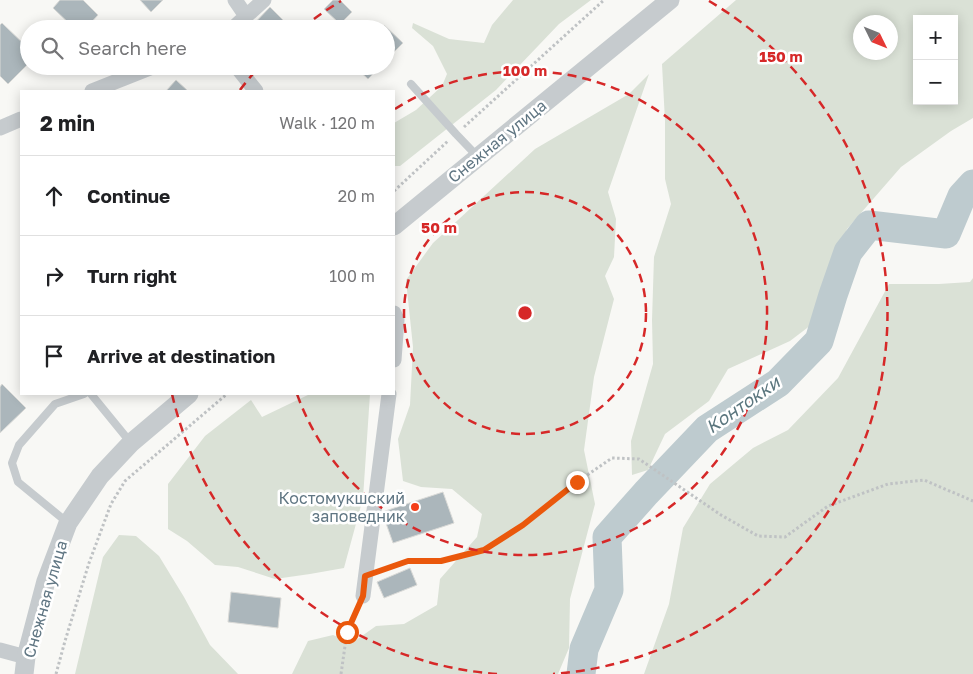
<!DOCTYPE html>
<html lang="en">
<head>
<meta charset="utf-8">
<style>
	:root { --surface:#fff; --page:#f2f2f2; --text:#202124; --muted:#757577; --line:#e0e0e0 }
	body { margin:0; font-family:"Golos Text",sans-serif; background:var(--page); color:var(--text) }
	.controls { position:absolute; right:15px; top:15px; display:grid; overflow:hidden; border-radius:0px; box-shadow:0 2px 12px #0003 }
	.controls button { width:45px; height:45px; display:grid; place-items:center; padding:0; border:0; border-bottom:1px solid var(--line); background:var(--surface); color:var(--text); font:25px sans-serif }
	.compass { position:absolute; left:853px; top:15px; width:45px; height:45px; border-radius:50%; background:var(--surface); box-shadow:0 2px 12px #0003; rotate:133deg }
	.stop { position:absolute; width:15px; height:15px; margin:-11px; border:4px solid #ea580c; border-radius:50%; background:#fff }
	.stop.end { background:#ea580c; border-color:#fff; box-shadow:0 1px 5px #0008 }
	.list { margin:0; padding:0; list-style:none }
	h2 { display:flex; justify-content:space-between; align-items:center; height:65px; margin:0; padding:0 20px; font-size:21px }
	h2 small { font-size:16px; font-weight:400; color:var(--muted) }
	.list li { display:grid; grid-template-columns:32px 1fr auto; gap:15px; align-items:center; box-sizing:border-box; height:80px; padding:0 20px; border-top:1px solid var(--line) }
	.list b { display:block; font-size:19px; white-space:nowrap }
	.list em { font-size:16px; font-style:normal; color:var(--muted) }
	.icon { flex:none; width:28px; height:28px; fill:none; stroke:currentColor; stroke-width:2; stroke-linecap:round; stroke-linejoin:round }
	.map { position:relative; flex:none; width:973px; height:674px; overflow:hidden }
	.search { position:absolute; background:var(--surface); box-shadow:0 2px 12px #0003; left:20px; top:20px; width:375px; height:55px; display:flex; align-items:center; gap:12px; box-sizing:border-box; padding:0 18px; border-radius:28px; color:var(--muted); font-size:19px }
	.panel { position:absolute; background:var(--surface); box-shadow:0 2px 12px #0003; left:20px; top:90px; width:375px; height:305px; border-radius:0px }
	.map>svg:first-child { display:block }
	.green { fill:#dae1d6; fill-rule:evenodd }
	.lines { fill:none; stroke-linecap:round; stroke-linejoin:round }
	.river { stroke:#becbcf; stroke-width:29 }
	.building { fill:#abb6bb; stroke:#dadad7 }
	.path { stroke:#bfc2c4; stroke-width:3; stroke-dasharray:2.5 2.5; stroke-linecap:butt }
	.service { stroke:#c6cbce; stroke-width:8 }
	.minor { stroke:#c6cbce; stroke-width:15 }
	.tertiary { stroke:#c6cbce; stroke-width:19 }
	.route { stroke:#ea580c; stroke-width:6 }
	.ring { fill:none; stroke:#d62828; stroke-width:2.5; stroke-dasharray:9 6 }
	.poi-dot { fill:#f43e19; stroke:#fff; stroke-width:2 }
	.labels { text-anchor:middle; stroke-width:5; stroke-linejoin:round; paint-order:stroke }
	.street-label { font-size:16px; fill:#607683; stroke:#fff }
	.poi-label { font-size:16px; fill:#607683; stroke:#fff; text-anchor:end }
	.water-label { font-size:18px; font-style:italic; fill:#5b767e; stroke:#fff }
	.centre { fill:#d62828; stroke:#fff; stroke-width:2.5 }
	.ring-label { font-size:15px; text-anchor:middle; font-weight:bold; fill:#d62828; stroke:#fff; stroke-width:5; stroke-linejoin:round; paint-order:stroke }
</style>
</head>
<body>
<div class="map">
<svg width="973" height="674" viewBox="0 0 973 674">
	<rect width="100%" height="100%" fill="#f8f8f5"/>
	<!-- green -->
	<path class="green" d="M513,0h78l-32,24 -63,66 -96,76h-6v-43l22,-13 26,-24 5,-12 -14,-28 -21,-18 1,-5 36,16 35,4 8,-18z
		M736,0h237v118l-22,13 -50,36 -54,62 -12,32 -3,27 -21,37 -21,16 -62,28 -19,32 -44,33 -17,36 -16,5 -1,-34 22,-77 -1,-44 2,-63 17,-53 -6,-25v-58l-3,-57zM917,19h37v82h-37zM860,22h30v30h-30z
		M649,74l-41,118 8,27 -2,38 -9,19 9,23 -20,78 -10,73 11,54 -25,95 -1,49 -11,26h-266l16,-33 25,-6 19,8 24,-17 28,-2 33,-19 3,-26 37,-42 5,-23 -30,-25 -31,-2 -18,-6 -5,-42 12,-34 3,-58 -7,-67 27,-37 102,-94 94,-55z
		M973,278v396h-329l25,-70 14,-76 27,-44 43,-36 35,-18 50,-52 51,-94h50l31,-2z
		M310,394h60l-7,104 -19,70 -34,6 -35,5 -37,-12 -23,-2 -28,-24 -19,-12v-45l37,-48 46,-36 11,17z
		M119,535l17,1 23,20 25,41 26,48 28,29h-163l28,-117z"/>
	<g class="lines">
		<!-- river -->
		<path class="river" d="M581,674l3,-25 25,-59 -2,-53 39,-44 61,-64 71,-46 41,-42 14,-46 15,-43 21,-27 77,9 16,-38 11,-12"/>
	</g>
	<!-- building -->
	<path class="building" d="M60,0h23l15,15 -13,14h-10l-22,-21z
		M140,0h23l-12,12z
		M333,0h7l12,12 -12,12 -16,-15z
		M270,7l22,22h-43z
		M2,23l27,26v14l-21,21 -8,-8v-51z
		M384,25l19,18 -17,17v-31h-6z
		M354,66h27l-13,13z
		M176,80l12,11h-22z
		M2,384l24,24 -26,25v-46z
		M443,492l11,31 -61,20 -11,-31z
		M410,568l7,17 -33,13 -7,-16z
		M231,592l50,6 -3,30 -50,-6z"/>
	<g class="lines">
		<!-- path -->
		<path class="path" d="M464,127l140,-127
			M394,191l54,-50
			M380,571l28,-10h33l43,-11 39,-25 54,-43 35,-24 27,1 82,56 37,21 27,1 43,-31 60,-22 36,-4 49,21
			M56,674l9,-33 24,-78 22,-59 14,-23 102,-87
			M341,674l6,-42 10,-22"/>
		<!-- service -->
		<path class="service" d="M411,84l45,50 22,23
			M91,394l40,49
			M68,523l-50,-41 -6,-19 7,-18 36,-41 29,-10"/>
		<!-- minor -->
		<path class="minor" d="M235,0l11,16
			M232,29l32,-29
			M236,66l20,25
			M92,91l63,-25
			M0,128l21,-9
			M394,313l3,7 -3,40
			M363,596l26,-202
			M0,650l26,7"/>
		<!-- tertiary -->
		<path class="tertiary" d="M394,226l276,-226
			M24,674l2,-17 20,-76 22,-58 32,-47 31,-33 58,-49"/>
	</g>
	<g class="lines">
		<!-- route -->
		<path class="route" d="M347,632l16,-36 2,-20 43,-15h33l43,-11 39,-25 54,-43"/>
	</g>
	<!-- distance rings -->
	<g class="ring">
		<circle cx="525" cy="313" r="121"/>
		<path d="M395 109A242 242 0 1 1 297 394"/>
		<path d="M497 674A362 362 0 0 1 172 394M240 90A362 362 0 0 1 258 68M302 28A362 362 0 0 1 341 1M709 1A362 362 0 0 1 553 674"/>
	</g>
	<!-- markers -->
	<circle class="poi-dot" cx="415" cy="507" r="5"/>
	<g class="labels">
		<!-- street labels -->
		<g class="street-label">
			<text transform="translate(497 141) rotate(-39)" y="6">Снежная улица</text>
			<text transform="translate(45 599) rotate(-74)" y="6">Снежная улица</text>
		</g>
		<!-- poi labels -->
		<g class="poi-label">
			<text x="405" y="504">Костомукшский<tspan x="405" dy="18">заповедник</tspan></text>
		</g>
		<!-- water labels -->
		<g class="water-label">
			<text transform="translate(743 405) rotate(-35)" y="6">Контокки</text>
		</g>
	</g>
	<circle cx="525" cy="313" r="8" class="centre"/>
	<g class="ring-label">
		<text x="781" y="62">150 m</text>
		<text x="525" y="76">100 m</text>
		<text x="439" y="233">50 m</text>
	</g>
</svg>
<div class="controls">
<button>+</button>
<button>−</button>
</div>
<svg class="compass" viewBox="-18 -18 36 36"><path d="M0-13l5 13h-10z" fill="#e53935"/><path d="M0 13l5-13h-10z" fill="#757577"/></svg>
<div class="stop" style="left:347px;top:632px"></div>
<div class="stop end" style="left:577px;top:482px"></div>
<div class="search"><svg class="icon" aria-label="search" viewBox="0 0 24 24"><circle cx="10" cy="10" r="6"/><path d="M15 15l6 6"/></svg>Search here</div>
<section class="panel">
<h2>2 min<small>Walk · 120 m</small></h2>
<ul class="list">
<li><svg class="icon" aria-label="ahead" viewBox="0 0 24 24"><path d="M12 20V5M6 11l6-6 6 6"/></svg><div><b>Continue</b></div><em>20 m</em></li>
<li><svg class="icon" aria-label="right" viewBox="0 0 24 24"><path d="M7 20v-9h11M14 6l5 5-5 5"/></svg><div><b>Turn right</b></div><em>100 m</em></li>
<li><svg class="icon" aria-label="arrive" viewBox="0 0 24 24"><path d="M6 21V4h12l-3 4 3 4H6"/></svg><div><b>Arrive at destination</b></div></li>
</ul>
</section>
</div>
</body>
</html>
